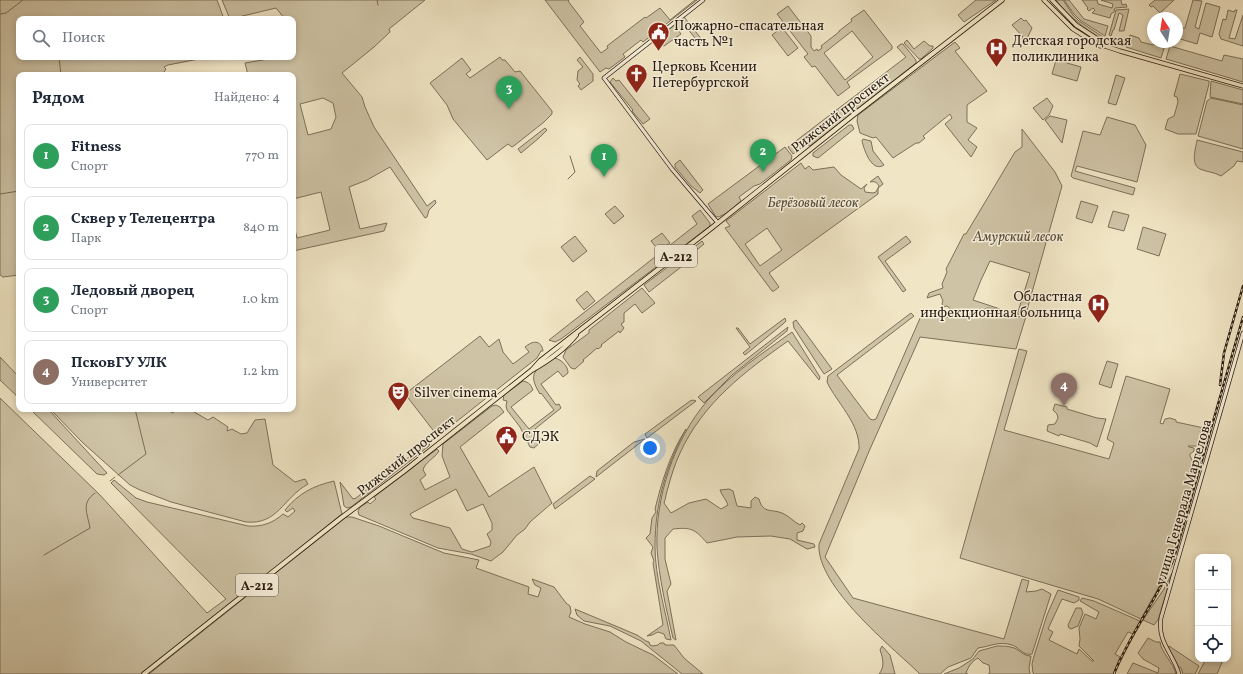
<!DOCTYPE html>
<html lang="ru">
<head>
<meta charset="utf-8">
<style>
	:root { --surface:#fff; --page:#f2f2f3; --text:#1f2937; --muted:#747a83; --line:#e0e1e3; --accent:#8f2418 }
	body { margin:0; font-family:Vollkorn,serif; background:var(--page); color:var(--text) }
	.controls { position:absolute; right:12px; bottom:12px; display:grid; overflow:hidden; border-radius:8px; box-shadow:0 2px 6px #0003 }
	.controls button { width:36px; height:36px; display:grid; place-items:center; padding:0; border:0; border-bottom:1px solid var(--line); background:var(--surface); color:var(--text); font:20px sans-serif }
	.compass { position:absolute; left:1147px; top:12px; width:36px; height:36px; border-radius:50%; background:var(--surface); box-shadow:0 2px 6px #0003; rotate:348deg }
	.you { position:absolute; left:650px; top:448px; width:14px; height:14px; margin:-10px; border:3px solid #fff; border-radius:50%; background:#1a73e8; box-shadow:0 0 0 6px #1a73e833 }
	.badge { display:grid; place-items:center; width:26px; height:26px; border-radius:50%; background:var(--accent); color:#fff; font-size:13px; font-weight:700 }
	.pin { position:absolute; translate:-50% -33px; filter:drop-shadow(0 1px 2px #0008) }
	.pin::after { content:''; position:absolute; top:21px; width:14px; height:12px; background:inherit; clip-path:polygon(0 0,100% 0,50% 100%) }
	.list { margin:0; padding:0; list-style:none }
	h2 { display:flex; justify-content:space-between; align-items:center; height:52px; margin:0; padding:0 16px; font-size:17px }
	h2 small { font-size:13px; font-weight:400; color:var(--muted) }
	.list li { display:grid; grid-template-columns:26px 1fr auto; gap:12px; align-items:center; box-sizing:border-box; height:64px; margin:0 8px 8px; padding:0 8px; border:1px solid var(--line); border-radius:8px }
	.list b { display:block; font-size:15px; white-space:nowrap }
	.list p { margin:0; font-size:13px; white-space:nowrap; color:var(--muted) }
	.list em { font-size:13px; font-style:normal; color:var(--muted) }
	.icon { flex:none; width:22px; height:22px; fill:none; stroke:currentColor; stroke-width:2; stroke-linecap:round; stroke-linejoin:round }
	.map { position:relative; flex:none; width:1243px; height:674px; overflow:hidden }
	.search { position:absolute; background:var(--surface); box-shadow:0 2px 6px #0003; left:16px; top:16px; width:280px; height:44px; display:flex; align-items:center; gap:10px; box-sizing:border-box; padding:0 14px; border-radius:8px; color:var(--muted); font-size:15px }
	.panel { position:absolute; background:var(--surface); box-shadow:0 2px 6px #0003; left:16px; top:72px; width:280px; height:340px; border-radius:8px }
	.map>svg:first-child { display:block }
	.green { fill:#cec3a5; stroke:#7c705a; fill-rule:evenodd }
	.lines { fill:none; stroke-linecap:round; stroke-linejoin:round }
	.stream { stroke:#796c57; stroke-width:1 }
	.secondary-casing { stroke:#2a1c10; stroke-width:4.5 }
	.primary-casing { stroke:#2a1c10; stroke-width:5 }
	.highway-casing { stroke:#2a1c10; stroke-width:5.5 }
	.secondary { stroke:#f5eed9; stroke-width:3 }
	.primary { stroke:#f0e5c4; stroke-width:3.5 }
	.highway { stroke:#f0e5c4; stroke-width:4 }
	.rail-casing { stroke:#2a1c10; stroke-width:2.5 }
	.rail { stroke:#f5eed9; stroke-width:1; stroke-dasharray:3; stroke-linecap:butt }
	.labels { text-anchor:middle; stroke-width:3; stroke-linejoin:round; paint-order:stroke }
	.shield { fill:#f5eed9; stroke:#675b4c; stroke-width:1 }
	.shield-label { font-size:13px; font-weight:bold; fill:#2a1c10 }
	.poi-label { font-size:14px; fill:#2a1c10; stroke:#f5eed9; text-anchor:start }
	.street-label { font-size:14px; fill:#2a1c10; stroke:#f5eed9 }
	.park-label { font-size:14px; font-style:italic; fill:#5b4e3d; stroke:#f5eed9 }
</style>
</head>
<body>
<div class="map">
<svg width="1243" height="674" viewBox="0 0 1243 674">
	<rect width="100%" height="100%" fill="#f0e5c4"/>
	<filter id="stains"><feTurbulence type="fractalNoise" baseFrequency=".005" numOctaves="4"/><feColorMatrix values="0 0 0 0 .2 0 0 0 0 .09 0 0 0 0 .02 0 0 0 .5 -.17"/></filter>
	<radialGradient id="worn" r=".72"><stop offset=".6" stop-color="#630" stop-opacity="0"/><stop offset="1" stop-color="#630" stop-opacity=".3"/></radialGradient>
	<!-- green -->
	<path class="green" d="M0,0h217l7,19h-205v38h190l-41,8 -4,2 2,2 -4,6h-143v200l-16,2 -3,-2z
		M222,0h203l-36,29 1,3 -16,15 -32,26 20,24 3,10 9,20 53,79 8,-6 1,3 -7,7 -2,7 -2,1 -35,-51 -23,13 -18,7 11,42 27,-6 -3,8 -91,20v-29l4,16 33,-8 -9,-38 -28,7v-124h-45l-3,-12 35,-6h13v-38h-8l-9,-11 -46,11zM323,98l10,5 3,14 -5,12 -23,6 -8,-31z
		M545,0h24l-1,1 16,21 -4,4 21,27 7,-5 -1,-2 38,-29 1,1 14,-10 10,12 25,-20h2l-54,42 -2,-2 -18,14 2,3 -16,12 -3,-1 -6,4z
		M976,0h20l-32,22 -6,-7z
		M1056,0h7l10,15 6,6 24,16 -1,2c-17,-10 -34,-23 -46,-39z
		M1064,0h5l15,19 24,7 -3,10 -25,-16 -6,-6z
		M1082,0h15l1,4 14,4 1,-4 -12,-4h20l1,5 4,-1 1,3 -12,1 -1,4 -3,2 -1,4 -18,-5 3,-3 -2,-2 -4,3 -2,-2 1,-1z
		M1155,0h19l-14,13 -7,-7 -2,1 -2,-2z
		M1193,0l9,1 -7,26 4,2 7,-26 14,4 -8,30 -12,-4 -3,11 -20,-6v-14l4,1 -1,3h5z
		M788,6l23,30v11l3,4 3,-2 1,2 4,-3 -1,-2 18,-14v-1l13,-10 -1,-2 13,-9 28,36v3l-45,33 3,5 -12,9 -23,-30 -3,1 -8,-10 4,-3 -31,-40zM852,31l21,26 -28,23 -21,-27z
		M1129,9l-5,22h-5l4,-16 -4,-2 -5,17h-1l-2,6 -2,-1 7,-25z
		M1228,10l6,2 1,-2h2l-8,28 6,1 8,-24v31l-22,-7 -2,-5 4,-15 3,1z
		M684,17l19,24 -3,3 -14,-17 -2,-1 -6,4 3,4 -17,12 -2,-1 -3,3 -5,-6v-2z
		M1021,18l3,3 2,-1 6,8 -7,15 -3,-4 1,-2 -11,-12z
		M780,25l18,23 -10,8 -16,-21 8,-6 -2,-2z
		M1130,35l9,3 2,4 12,3 3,-2 9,2 -4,13 -35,-11z
		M907,40l7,9 10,-8 6,5h3v2l-12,11h-2l-15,-16z
		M955,42l5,6 -5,3 32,40 -20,14v17l10,6 -9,12 9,7 -6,10 -26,-33 7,-6 -2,-4 -27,22 2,2 -6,5h-3l-23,15 -17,-21 -3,1 -13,-5 -3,-12 1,-6z
		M901,44h2l13,16v3l-106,83 -3,-2 -14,10 -5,-7 118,-90 -9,-10z
		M1170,46l52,15 2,-6 19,4v23l-77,-23z
		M500,57l2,3h3l10,12 5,-1 32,40v3l-8,8 -29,23 -3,2 -4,-3 -21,16 -34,-41 -6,-14 -17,-22 32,-25 9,12 -5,4 4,4z
		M580,57l13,17v7l-12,9 -3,-4 2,-2 -3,-4 1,-9 5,-4 -6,-7z
		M1057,57l10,3v3l14,4 -4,14 -25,-7z
		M1180,74l29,7v3l-13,50h-18l-13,-5 3,-10 6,-3 4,-14 -1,-5 -3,-1z
		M1116,75l9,3 -9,27 -8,-2z
		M613,78l3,3 3,-1 31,39 -7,5 -11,-13 1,-1 -23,-28z
		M1211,81l32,9v14l-33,-7z
		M1047,98l6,8 -4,9 -6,5 -10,-12z
		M1211,98l32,7v44l-45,-13 9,-35z
		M1050,116l17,4 -5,23 -17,-23z
		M1107,117l28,8 11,20 -9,37 -60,-16 -2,5 60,17 -2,7 -60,-17 -2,-2 12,-45 17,4z
		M849,125h3l2,4 -36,29 -5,-2v-3z
		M545,128l2,2 -8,8 -18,15 -3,-4z
		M1022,129l33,43 7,14 -35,124 -10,5 13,-42 -40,-12 -9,19 -8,20 27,9 -13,-1c-13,9 -21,7 -37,7l3,-4 -6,-5 -4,1 -1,-4 1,-2 -3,-7 -13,4 2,-5 14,-5 -1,-4 5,-12 -1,-3 18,-35h2l6,-10 43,-72 7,-5z
		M863,139l8,2 2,10 11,14c-12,8 -20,-15 -22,-24z
		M1197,140l46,12v10l-6,-1 -3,5 -13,10c-7,-4 -14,-4 -21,-7 -10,-5 -4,-21 -3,-29z
		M785,147l7,9 -1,4 -31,24 -6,2 -15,11 2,4c-7,5 -16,16 -25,16l-8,-13z
		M680,160l23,30 -3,3 -9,-7 -16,-19v-3z
		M801,163l4,6 4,-3 4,4 21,-3 7,8 20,14 6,-5 -3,4 1,4 8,1 3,-1 3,-6c-2,-4 -5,-5 -9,-4l8,-6 5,8 -5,4v6l-109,79 10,14 -5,4h-2l-47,-63 5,-2 -4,-5zM767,228l15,22 -22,16 -15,-22z
		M1081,201l17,5 -6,17 -16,-5z
		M615,206l9,10 -10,8 -9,-10z
		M700,210l10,13v3l-149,113 -6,3 -6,-2 148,-116 -5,-8z
		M1113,211l16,4 -5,16 -16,-4z
		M1143,227l23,7 -7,22 -22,-7z
		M662,233l8,10 -11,8 -8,-10z
		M575,236l12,15 -14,11 -12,-15z
		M906,236l5,6 -26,19 21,29 -3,2 -25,-35z
		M702,241l2,3 -16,13 2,3 -41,32 -5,-7z
		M642,288l13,15 -13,10 -7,-9 -11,9v9l-3,2 3,4 -4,5 -1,-2 -18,14 1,1 -4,3 -1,-1 -14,12 1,1 -9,8 -4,-1 -8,-11 3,-7 23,-17v-3z
		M587,291l8,10 -11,9 -8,-10z
		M1000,312l16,6 11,-5 -11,36 -96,-12 -50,112 -45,108 28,41 151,41 18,-60 7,2 -3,11 10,-1 6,-2 9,5 -19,60c-9,2 -12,-6 -20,-9 -14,-4 -20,1 -34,3l-7,10 -23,9 -8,7h-20c-29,-28 -104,-88 -101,-130l40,-95c1,-24 -19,-43 -30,-63l-2,-4 1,-6 83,-63 3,3 -77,59 33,44 3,1 3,-1 45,-103 49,2z
		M785,318l1,3 -3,3 -38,31 -2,-2 7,-6 -14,-19h2l12,16z
		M796,320l36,49 -8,5 -30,-46 -1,-6z
		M788,327l-1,4 -55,44 -28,28 -6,-6z
		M792,332l28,45 -1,3 -31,-39c-44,31 -85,62 -108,112 -5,11 -9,23 -12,35 -2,5 -2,10 -4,15l7,10 18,-10 17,-4 15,10 7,-4c-2,-6 -6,-9 -8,-15l9,-1 4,2 4,15 14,2v-7l4,-4 4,2c4,16 14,9 25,15 6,3 10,8 16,11l2,-2 3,3 -2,5 -6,2v7l17,4 1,3 -8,2 -17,-10 -19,-3 -34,1 -30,6c-12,-14 -16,-16 -34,-14l-8,9v21l6,25 -4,7 9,49 -3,-2c-7,-30 -14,-60 -16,-90 -2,-51 17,-108 50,-147 24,-27 56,-48 85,-69z
		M480,336l9,11 10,-8 4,13 10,12 16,-12 -4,-5c7,-6 16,-8 18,4h-2l-4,7 -95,75 -6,1 -31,-40z
		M1019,349l8,2 -23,79 105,29 5,-16 -7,-4 19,-63 44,13 -10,34 3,1 2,-5 5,-1 6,2v2l28,6 -4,3 2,6 -5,9h-9l1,1 5,1v3l-4,3v2l3,6 -3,8 2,1 6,-10 2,-9 -2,-4 6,-3 -31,112 -6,15 -26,47 -43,-20 -138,-41z
		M0,357l19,20v21l-19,-18z
		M555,358c7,2 13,8 13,15l-5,4 -5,-6 -17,13 15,21 3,-1 2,4 -26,21 7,12 -8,7 -4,-1 -10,-20 -13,-17 -1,-4 1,-5 -4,-1 1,-5 19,-14c6,1 8,4 10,9l-22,17 18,22 25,-19 -13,-17 -1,1c-13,-21 -5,-24 12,-35z
		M1107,361l11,3 -7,24 -12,-4z
		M0,398l100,97 107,118 19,-14 -115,-116 3,-3 22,18 11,4 101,24c14,1 25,-3 35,-12l5,3 7,-6 -2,-3 -6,4 -2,-2c14,-17 28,-24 49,-29l8,33 -201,160h-141z
		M693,400l3,1 -49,37 -2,-4 45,-33z
		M1055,404l12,3v2l30,9 9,1 -9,28 -7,-4 -30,-9 -1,2 -12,-5 1,-6 7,-1 3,-6 -1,-4 -4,-4z
		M496,405l4,2 4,5 -44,35 29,50 45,-30 18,36 -22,19 -5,7 -8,6 -14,17 -12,9 -20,-7 -33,-6 -79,-33 -1,-4 2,-4 8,-5 2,2 6,-5 -2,-2 63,-48 2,2c-4,7 -14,11 -16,19l3,5 -6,5 5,10 25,-13 -8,-21 1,-12 49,-38zM456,489l11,22 16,-7 9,19v7l-5,4 4,8 -1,4 -18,6 -10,-3 -12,-21 -37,-10 -3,-4z
		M30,409h18l59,64 -3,2 -7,-1z
		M50,409h116l7,4 3,-4h13l19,11 5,-3 15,10 -1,4 5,-2 9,5 6,-1 8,-13 10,-1 8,46 22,17 10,-3 3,5c-25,14 -30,41 -62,38l-75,-20 -31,-12 -10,-5 -47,-42z
		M686,429c-20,37 -31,75 -31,117 0,31 10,63 16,94l-5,-1 -2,-5 -6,-2 -6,3 -5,1 16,-11 -10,-62 1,-2 -3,-8 2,-6 -7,-9 4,-4 2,-16 4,-6 -1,-3c7,-28 15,-55 31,-80z
		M645,439l-49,38 1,-6 37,-29z
		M431,440l-2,6 -78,61 -4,1 -3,-2 -4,-24 13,17 3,-1z
		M590,476l5,3 -40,30 -2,-5z
		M346,517h6l27,9 65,27 35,7 -3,8 53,19 -1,7 10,3 3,-9 -6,-3 -3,-6 22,8 12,16 4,3 1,6 -2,5 16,7 25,8 16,10 27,13 25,19h-529z
		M1172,573l-14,47 -4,5 -11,-5 21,-31z
		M1058,590l21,7v3l-5,3 -12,-4 -14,30 5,3 -4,8 28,14 2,-5 13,12h2l-15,-15 1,-7 -1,-11 6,-14 11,5 3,-7 -19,-11 2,-3 12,3 46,20 -7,13 -5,-2 -13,22 5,3 -7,17h-79l-1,-1 -1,-9 2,-8 13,-41z
		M1076,608h5l2,5 -5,13 -7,3 -2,-1 -1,-3z
		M575,609l62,26 9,6 3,1 1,3 3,1 5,-1 2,-2h4l1,2h9l10,13 19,16h-21l-41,-33 -31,-15 -26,-5 -7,-6z
		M1148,638l8,4h4c1,10 13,20 16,32h-49l6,-11 25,10 1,-5 -16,-9 -5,-6z
		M882,646l8,9 5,19h-16c6,-7 4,-16 1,-24z
		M997,646c5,0 12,0 17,2 6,2 9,8 17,8l-2,12 1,6h-42l2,-1 -1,-8 -6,-2 -5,-5c-6,3 -10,9 -12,15l2,1h-24l15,-6 14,-9 6,-8z
		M1169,646l30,20 -4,8h-12l-2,-6 -2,-1 -12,-19z
		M1206,659h13l4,1 -6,14h-19z"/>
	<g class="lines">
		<!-- stream -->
		<path class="stream" d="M377,0l1,5
			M0,14l6,-1 17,-13
			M59,57l2,18
			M568,179l7,-7 -5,-16
			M0,194l19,-3
			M16,395l3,-1
			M118,475l28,-21 -11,-45
			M110,481l5,-4
			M44,555l46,-27c-3,-16 -9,-25 5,-35"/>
		<defs>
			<path id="secondary" d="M703,0l-99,78 68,91 46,54
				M1179,674c-6,-21 -22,-32 -18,-56l82,-285"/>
			<path id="primary" d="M1044,0l29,29 27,17h5l15,5 123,35
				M1052,0l24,25 26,17 3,4"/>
			<path id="highway" d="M532,370l8,-9 169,-131 143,-114 150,-116
				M144,674l197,-156 62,-46 129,-102c16,-9 33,-21 44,-35"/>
		</defs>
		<!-- secondary casing -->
		<use href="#secondary" class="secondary-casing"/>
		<!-- primary casing -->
		<use href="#primary" class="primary-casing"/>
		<!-- highway casing -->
		<use href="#highway" class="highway-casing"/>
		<!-- secondary -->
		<use href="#secondary" class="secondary"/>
		<!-- primary -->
		<use href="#primary" class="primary"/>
		<!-- highway -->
		<use href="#highway" class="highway"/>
		<defs>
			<path id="rail" d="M1220,385l4,-32 19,-67
				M1114,674c16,-41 44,-75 60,-116l69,-241"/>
		</defs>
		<!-- rail casing -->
		<use href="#rail" class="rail-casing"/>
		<!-- rail -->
		<use href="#rail" class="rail"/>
	</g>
	<!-- icons -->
	<defs>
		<symbol id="civic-pin" viewBox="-11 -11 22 30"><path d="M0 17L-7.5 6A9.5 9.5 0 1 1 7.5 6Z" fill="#8f2418" stroke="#f5eed9"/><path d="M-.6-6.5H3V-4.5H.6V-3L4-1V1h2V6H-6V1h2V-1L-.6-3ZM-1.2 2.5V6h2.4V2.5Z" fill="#fff"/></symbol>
		<symbol id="hospital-pin" viewBox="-11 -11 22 30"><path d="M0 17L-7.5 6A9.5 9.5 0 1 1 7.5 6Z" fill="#8f2418" stroke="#f5eed9"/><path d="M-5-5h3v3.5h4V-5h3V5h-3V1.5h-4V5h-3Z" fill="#fff"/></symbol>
		<symbol id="church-pin" viewBox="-11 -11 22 30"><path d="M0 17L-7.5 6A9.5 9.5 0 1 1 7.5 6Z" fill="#8f2418" stroke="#f5eed9"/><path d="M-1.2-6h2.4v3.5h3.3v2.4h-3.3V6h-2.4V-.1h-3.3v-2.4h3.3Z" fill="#fff"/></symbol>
		<symbol id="theatre-pin" viewBox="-11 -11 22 30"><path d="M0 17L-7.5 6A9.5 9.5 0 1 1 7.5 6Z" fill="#8f2418" stroke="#f5eed9"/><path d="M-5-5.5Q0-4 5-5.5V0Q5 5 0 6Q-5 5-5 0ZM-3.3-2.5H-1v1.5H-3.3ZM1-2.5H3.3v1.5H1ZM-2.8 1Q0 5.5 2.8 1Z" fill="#fff"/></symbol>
	</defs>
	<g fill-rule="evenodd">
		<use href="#civic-pin" x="646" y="20" width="25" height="34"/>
		<use href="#hospital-pin" x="984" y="36" width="25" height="34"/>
		<use href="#church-pin" x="624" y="62" width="25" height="34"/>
		<use href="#hospital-pin" x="1086" y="292" width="25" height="34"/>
		<use href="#theatre-pin" x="386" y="380" width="25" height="34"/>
		<use href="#civic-pin" x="494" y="424" width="25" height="34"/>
	</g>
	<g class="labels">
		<!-- shield labels -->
		<g class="shield">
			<rect x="655" y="245" width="42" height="22" rx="3"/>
			<rect x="236" y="574" width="42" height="22" rx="3"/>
		</g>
		<g class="shield-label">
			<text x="676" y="261">А-212</text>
			<text x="257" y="590">А-212</text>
		</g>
		<!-- poi labels -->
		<g class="poi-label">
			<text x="674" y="30">Пожарно-спасательная<tspan x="674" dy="16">часть №1</tspan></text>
			<text x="1012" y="45">Детская городская<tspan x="1012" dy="16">поликлиника</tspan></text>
			<text x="652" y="71">Церковь Ксении<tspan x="652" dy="16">Петербургской</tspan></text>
			<text x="1082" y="301" text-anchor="end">Областная<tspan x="1082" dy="16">инфекционная больница</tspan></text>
			<text x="414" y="397">Silver cinema</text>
			<text x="522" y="441">СДЭК</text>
		</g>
		<!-- street labels -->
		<g class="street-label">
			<text transform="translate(840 112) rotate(-38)" y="5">Рижский проспект</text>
			<text transform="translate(406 455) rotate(-38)" y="5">Рижский проспект</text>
			<text transform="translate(1183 502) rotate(-74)" y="5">улица Генерала Маргелова</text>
		</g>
		<!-- park labels -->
		<g class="park-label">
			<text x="813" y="207">Берёзовый лесок</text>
			<text x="1018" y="241">Амурский лесок</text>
		</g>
	</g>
	<rect width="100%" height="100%" filter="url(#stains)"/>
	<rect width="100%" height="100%" fill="url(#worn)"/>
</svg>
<div class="controls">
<button>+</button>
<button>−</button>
<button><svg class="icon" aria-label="locate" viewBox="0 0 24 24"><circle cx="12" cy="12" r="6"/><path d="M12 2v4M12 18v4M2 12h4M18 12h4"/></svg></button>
</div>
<svg class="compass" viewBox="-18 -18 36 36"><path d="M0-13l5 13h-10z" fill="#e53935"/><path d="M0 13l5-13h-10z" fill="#747a83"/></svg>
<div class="you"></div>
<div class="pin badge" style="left:604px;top:177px;background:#2e9e5b">1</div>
<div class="pin badge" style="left:763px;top:172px;background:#2e9e5b">2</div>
<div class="pin badge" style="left:509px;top:109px;background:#2e9e5b">3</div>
<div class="pin badge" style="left:1064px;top:406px;background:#8d6e63">4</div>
<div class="search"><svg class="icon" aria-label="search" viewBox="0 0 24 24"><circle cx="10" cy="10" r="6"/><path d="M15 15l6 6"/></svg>Поиск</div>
<section class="panel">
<h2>Рядом<small>Найдено: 4</small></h2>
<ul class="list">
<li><span class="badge" style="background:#2e9e5b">1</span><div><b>Fitness</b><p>Спорт</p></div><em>770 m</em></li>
<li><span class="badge" style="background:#2e9e5b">2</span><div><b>Сквер у Телецентра</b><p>Парк</p></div><em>840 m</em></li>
<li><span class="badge" style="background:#2e9e5b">3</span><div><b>Ледовый дворец</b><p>Спорт</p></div><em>1.0 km</em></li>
<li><span class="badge" style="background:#8d6e63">4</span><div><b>ПсковГУ УЛК</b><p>Университет</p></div><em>1.2 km</em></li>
</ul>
</section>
</div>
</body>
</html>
